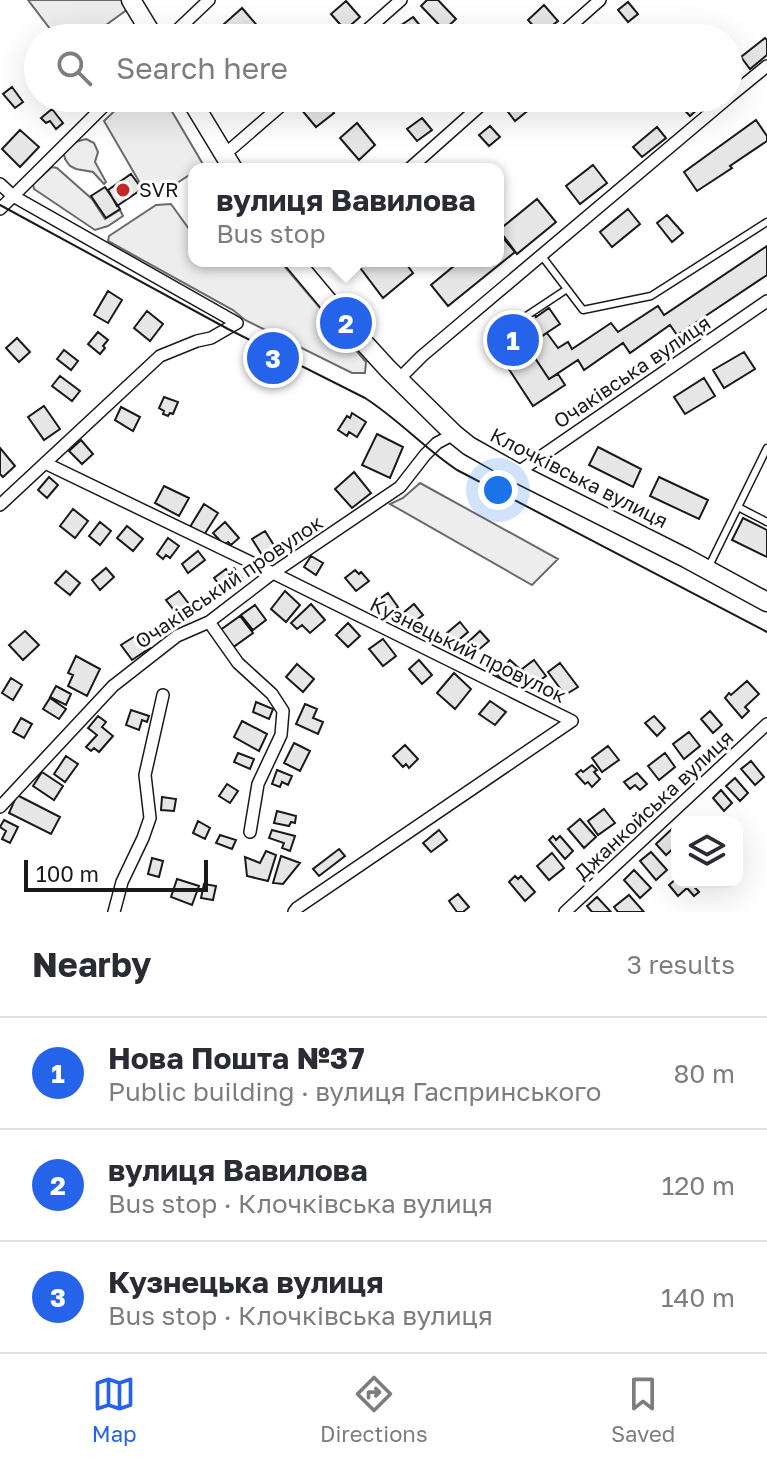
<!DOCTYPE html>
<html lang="en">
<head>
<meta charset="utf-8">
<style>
	:root { --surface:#fff; --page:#f2f2f3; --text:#2b2b33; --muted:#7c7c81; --line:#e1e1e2; --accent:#2563eb }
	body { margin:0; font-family:"Golos Text",sans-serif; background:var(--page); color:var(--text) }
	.controls { position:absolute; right:24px; bottom:24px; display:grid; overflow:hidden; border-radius:16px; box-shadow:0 8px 32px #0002 }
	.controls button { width:72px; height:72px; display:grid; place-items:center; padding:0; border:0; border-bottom:2px solid var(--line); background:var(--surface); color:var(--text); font:40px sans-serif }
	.scale { position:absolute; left:24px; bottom:20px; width:184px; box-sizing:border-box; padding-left:8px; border:4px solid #1a1a1a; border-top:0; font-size:22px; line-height:28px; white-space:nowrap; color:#1a1a1a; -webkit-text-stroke:6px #fff; paint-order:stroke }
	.you { position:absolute; left:498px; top:490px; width:28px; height:28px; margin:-20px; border:6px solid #fff; border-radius:50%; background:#1a73e8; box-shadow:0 0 0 12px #1a73e833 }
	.badge { display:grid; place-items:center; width:52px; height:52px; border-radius:50%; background:var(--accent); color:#fff; font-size:26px; font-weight:700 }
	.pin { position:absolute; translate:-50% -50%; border:4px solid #fff; box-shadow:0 2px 8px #0006 }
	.popup { position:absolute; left:188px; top:163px; width:316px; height:104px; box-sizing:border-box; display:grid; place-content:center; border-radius:16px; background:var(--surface); filter:drop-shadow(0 2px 6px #0005); font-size:26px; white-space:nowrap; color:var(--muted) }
	.popup b { font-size:30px; color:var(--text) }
	.popup::after { content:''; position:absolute; left:50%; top:100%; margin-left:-16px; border:16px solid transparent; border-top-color:var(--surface) }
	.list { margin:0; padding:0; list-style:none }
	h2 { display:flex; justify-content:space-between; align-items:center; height:104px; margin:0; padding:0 32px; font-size:34px }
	h2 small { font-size:26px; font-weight:400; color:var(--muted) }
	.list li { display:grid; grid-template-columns:52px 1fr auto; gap:24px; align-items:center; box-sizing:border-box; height:112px; padding:0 32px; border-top:2px solid var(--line) }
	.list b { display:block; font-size:30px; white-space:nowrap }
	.list p { margin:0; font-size:26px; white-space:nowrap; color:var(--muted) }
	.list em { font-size:26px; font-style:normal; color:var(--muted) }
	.icon { flex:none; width:44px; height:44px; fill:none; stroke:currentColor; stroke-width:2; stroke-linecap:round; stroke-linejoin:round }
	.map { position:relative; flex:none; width:767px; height:912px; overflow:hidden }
	.search { position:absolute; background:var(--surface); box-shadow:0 8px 32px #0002; left:24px; right:24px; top:24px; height:88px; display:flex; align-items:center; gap:20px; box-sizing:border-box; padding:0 28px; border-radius:44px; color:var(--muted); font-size:30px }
	.sheet { height:440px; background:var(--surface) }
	nav { display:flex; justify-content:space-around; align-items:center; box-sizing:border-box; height:112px; border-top:2px solid var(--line); background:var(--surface); font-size:22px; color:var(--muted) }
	nav a { display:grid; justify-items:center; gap:4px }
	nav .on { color:var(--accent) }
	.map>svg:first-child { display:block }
	.built { fill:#ededed; stroke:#6a6a6a; stroke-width:2 }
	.building { fill:#e6e6e6; stroke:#1a1a1a; stroke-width:2 }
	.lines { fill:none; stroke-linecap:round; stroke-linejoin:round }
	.service-casing { stroke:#1a1a1a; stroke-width:9 }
	.minor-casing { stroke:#1a1a1a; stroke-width:14 }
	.primary-casing { stroke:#1a1a1a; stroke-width:21 }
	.service { stroke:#fff; stroke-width:6 }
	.minor { stroke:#fff; stroke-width:11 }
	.primary { stroke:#fff; stroke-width:18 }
	.tram { stroke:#1a1a1a; stroke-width:2 }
	.poi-dot { fill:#c62828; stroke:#fff; stroke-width:3 }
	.labels { text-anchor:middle; stroke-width:6; stroke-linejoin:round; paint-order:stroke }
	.poi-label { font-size:20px; fill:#1a1a1a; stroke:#fff; text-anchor:start }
	.street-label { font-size:20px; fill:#1a1a1a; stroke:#fff }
</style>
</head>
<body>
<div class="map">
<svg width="767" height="912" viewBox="0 0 767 912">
	<rect width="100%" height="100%" fill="#fff"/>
	<!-- built -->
	<path class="built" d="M28,0h94l6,9 -40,29h-31z
		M128,98h36l40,68 -5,3h-5v3l-34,22h-8l-8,-4 -40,-69z
		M86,139l8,4 4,9 -3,10 11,20 -2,2 -11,-12 -17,-3 -6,-3 -5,-7 -1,-5 6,-8 5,-4z
		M52,167l5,1 35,31 13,20 15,-9 3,6 -15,10 -13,4 -61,-41 -1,-5z
		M171,204l23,32v25h19l8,5 8,-5h30l5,3 16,-3 86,101 -1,11h-13l-107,-53 -12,-10 -125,-69 1,-5 47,-31z
		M420,483l138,76 -26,26 -142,-81 13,-6z"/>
	<!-- building -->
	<path class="building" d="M427,0h11l18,19 -12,11 -23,-24z
		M346,1l14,16 -15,13 -14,-16z
		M628,2l10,12 -10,8 -10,-12z
		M544,5l14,16 -13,10 -4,-4 -4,3 -9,-10z
		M242,8l18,21 -7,7 -9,-10 -10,9 -10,-11z
		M413,17l9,11 3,-2 7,10 -3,2h-19l-10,-12z
		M765,38l2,2v15l-17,14 -9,-12z
		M12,87l11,15 -8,6 -12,-14z
		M313,98h9l12,15 -18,14 -16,-19z
		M517,98h14l5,6 -21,17 -10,-13z
		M682,98h28l-20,18 -13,-14z
		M52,109l11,14 -7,6 -6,-8 -4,2 -5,-5z
		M422,118l10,12 -15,11 -10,-12z
		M756,120l11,16v5l-37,25 2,2 -35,23 -13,-19z
		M357,123l18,22 -16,15 -19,-22z
		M490,126l10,11 -11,9 -10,-11z
		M657,127l9,11 -24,19 -9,-10z
		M20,130l19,17 -19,20 -18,-18z
		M593,165l14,18 -27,21 -14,-18z
		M131,174l11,15 -25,17 -9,-16z
		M105,187l15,22 -14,9 -15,-22z
		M537,199l19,23 -39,32 -18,-24z
		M628,209l12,15 -28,23 -12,-15z
		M667,215l16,18 -11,9 -15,-19z
		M498,232l17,20 -67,54 -17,-21 29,-24h38z
		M767,246v29l-90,60 -7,-10 -40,28 -7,-10 -39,27 -6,-10 -29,19 -22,-33 20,-13 11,15 10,-6 4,7 39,-26 7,9 40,-26 6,9z
		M355,261h49l9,12 -30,25z
		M108,291l14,9 -14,23 -14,-8z
		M549,308l11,16 -33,22 22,33 9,-5 7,11 -32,21 -34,-52 13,-8 -8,-12 30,-20 2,3z
		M147,311l16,13 -13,17 -16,-13z
		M98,332l10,8 -5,6 2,2 -5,6 -12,-10z
		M17,338l13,14 -11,10 -13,-14z
		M64,350l14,11 -7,9 -14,-11z
		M744,352l11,17 -31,19 -11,-18z
		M60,376l20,15 -8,10 -20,-15z
		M704,378l11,18 -30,18 -11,-17z
		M164,397l14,5 -5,12 -3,-1 -2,3 -5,-2 1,-3 -5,-3z
		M44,406l16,23 -16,11 -16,-23z
		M121,407l19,10 -7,14 -18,-11z
		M352,413l14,9 -9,15 -8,-5 -2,4 -9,-6 9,-14 3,2z
		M377,434l26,13 -13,31 -28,-13z
		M81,440l12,14 -11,10 -13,-13z
		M598,447l43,22 -8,18 -44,-22z
		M0,448l15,18 -12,11 -3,-3z
		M354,472l17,21 -19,15 -17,-19z
		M49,477l9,8 -11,13 -9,-8z
		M659,477l49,23 -9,19 -49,-23z
		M164,486l25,12 -10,18 -24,-13z
		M204,504l14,9 -14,22 -14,-8z
		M73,509l15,12 -13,17 -15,-12z
		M743,518l24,12v27l-35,-17z
		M100,522l11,9 -11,14 -11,-9z
		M225,522l14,16 -8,7 -3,-3 -4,3 -11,-12z
		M127,526l16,13 -10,12 -16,-13z
		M265,531l15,24 -13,8 -15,-24z
		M168,538l11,8 -9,12 -4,-3 -3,4 -6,-5z
		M198,551l7,9 -17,13 -6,-9z
		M311,556l12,7 -7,12 -12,-8z
		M106,568l8,9 -14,13 -8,-10z
		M234,568l8,10 -7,5 2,2 -11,8 -12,-15 12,-9 2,4z
		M355,570l4,4 2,-2 8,9 -13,10 -11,-13z
		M66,571l14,12 -10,12 -15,-12z
		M179,591l17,22 -12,10 -18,-23z
		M285,591l15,14 -14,17 -15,-13z
		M388,593l10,14 -10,7 -10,-14z
		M311,604l14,16 -15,13 -8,-8 -5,4 -6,-6z
		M414,604l9,11 -9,7 -4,-4 -3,2 -5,-6z
		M255,605l11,15 -13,10 -12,-15z
		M240,616l13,17 -21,15 -13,-17z
		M460,622l8,10 -13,11 -8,-10z
		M348,623l12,13 -12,11 -12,-12z
		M25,631l14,14 -16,15 -14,-15z
		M480,631l9,10 -13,11 -9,-9z
		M140,633l10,15 -18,12 -11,-15z
		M383,639l13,17 -13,10 -14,-17z
		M76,656l24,13 -13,27 -19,-10 5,-11 -5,-2z
		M419,660l13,15 -10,9 -13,-15z
		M510,660l11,10 -13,15 -11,-10z
		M534,660l12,16 -12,9 -12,-16z
		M560,663l18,24 -13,8 -17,-23z
		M297,664l17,15 -11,13 -17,-15z
		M454,673l17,16 -16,20 -18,-16z
		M11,678l11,7 -9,15 -11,-7z
		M747,681l12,13 -14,13 4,4 -7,7 -17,-20 4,-5 2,2z
		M56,686l15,8 -5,11 -16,-8z
		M50,698l16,11 -7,10 -16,-10z
		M490,701l16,11 -11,13 -16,-11z
		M256,702l17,7 -4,10 -16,-7z
		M305,704l12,5 -4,9 10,4 -5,12 -22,-10z
		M131,710l18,6 -2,6 -5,-2 -3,10 -13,-5z
		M710,711l12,14 -9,8 -12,-14z
		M98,716l8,6 -4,5 11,9 -14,16 -5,-4 -3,3 -5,-4 11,-12 -9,-7z
		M654,716l11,12 -8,8 -12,-13z
		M21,718l11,6 -8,14 -11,-6z
		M242,721l25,13 -8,17 -25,-14z
		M689,732l11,14 -16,13 -11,-15z
		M294,743l16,8 -10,20 -16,-8z
		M405,745l13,14 -9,9 -3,-4 -3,3 -10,-11z
		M608,746l11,14 -17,12 -10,-14z
		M238,753l16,6 -4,10 -16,-7z
		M665,753l10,14 -16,13 -11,-14z
		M66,756l12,8 -13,18 -11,-8z
		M751,761l13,16 -9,8 -14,-16z
		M592,765l5,5 -3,2 6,7 -8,8 -4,-5 -3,2 -9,-10 5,-4 2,2z
		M277,770l15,6 -4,9 -6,-3 -2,5 -8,-3z
		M42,772l21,14 -9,14 -21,-14z
		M637,773l10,11 -7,6 -5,-5 -5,4 -6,-7z
		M735,778l13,15 -8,8 -14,-15z
		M227,784l11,7 -8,12 -11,-7z
		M721,790l11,13 -8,8 -11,-13z
		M17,795l43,22 -9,17 -42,-21z
		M162,797l14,2 -2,12 -13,-1z
		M604,809l11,14 -17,12 -10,-14z
		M277,811l19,5 -1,7 -4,-1 -2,4 -15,-3z
		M580,819l16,18 -12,11 -16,-19z
		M4,820l14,7 -8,16 -8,-4 4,-8 -6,-4z
		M198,821l12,7 -5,11 -12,-6z
		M677,824v21l-11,10 -10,-11z
		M272,830l23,6 -5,15 -8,-3 2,-5 -15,-5z
		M439,830l8,10 -16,12 -8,-9z
		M220,835l16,5 -4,9 -16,-6z
		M553,836l3,4 4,-4 13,15 -8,8 -16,-19z
		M339,849l6,7 -26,20 -6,-7z
		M266,851l10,4 -8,26 -21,-5 -2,-19 15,6z
		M651,852l16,18 -11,10 -16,-19z
		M552,853l12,15 -15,12 -12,-14z
		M281,856l19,7 -17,21 -10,-1z
		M152,858l11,3 -4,16 -11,-3z
		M634,870l17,18 -11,10 -16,-18z
		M515,876l3,3 3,-3 14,16 -10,9 -16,-19z
		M677,878v4h13l9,10 -5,4 -7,-8 -9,8 -9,-11z
		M177,879l22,7 -7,19 -21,-8z
		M204,884l12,2 -3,14 -12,-2z
		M458,894l11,13 -6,5h-6l-8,-11z
		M629,895l15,17h-26l-4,-5z
		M597,897l14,15h-19l-5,-6z"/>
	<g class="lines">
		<defs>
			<path id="service" d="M541,255l26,34
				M499,334l68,-45 16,21 68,-14 116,-74
				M738,507l29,15
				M709,566l58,-118"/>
			<path id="minor" d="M169,38l40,-38
				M358,38l43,-38
				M557,38l43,-38
				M729,97l38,-31
				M224,155l66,-57
				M409,169l80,-71
				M0,184l13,12 224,127 -26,15 -14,3 -37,15 -160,149
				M0,209l112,-111
				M398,380l24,-24 306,-258
				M45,463l228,110 299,148 -275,187 -3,4
				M517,473l250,-172
				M209,622l29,41 34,31 11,17 -2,24 -23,49 -8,48
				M0,807l113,-121 64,-50 32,-14 64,-49 127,-86 25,-32 12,-12 17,-9
				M114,912l8,-30 21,-44 7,-20 -5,-43 18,-80
				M565,912l202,-188"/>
			<path id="primary" d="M131,0l23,38
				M190,98l43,71
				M294,261l52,62 42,46 66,65 15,12 48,27 169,85 81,44"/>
		</defs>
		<!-- service casing -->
		<use href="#service" class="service-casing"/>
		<!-- minor casing -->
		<use href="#minor" class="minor-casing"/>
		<!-- primary casing -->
		<use href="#primary" class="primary-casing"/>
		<!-- service -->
		<use href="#service" class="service"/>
		<!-- minor -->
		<use href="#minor" class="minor"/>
		<!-- primary -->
		<use href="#primary" class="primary"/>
		<!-- tram -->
		<path class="tram" d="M0,205l228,124 137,69c33,21 59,50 92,72l310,162"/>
	</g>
	<!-- markers -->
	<circle class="poi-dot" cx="123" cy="190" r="8"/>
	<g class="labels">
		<!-- poi labels -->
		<g class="poi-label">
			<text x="139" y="197">SVR</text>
		</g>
		<!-- street labels -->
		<g class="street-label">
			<text transform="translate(632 372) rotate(-34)" y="7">Очаківська вулиця</text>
			<text transform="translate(579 478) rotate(27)" y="7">Клочківська вулиця</text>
			<text transform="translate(229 582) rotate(-34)" y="7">Очаківський провулок</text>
			<text transform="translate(468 650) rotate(26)" y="7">Кузнецький провулок</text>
			<text transform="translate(654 805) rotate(-43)" y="7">Джанкойська вулиця</text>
		</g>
	</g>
</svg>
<div class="controls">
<button><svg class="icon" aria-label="layers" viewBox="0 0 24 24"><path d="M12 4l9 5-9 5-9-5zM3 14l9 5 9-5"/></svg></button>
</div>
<div class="scale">100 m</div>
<div class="you"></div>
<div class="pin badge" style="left:513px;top:340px">1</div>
<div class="pin badge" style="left:346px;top:323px">2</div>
<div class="popup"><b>вулиця Вавилова</b>Bus stop</div>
<div class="pin badge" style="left:273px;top:358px">3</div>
<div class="search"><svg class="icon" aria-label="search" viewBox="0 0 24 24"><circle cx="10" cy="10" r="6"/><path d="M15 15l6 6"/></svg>Search here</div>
</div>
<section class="sheet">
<h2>Nearby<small>3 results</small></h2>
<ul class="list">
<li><span class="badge">1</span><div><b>Нова Пошта №37</b><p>Public building · вулиця Гаспринського</p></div><em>80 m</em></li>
<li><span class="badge">2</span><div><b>вулиця Вавилова</b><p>Bus stop · Клочківська вулиця</p></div><em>120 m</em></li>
<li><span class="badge">3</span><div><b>Кузнецька вулиця</b><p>Bus stop · Клочківська вулиця</p></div><em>140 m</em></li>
</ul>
</section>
<nav>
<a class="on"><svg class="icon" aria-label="map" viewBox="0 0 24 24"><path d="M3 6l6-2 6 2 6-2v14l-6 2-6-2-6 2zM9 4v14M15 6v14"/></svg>Map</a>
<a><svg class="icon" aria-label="directions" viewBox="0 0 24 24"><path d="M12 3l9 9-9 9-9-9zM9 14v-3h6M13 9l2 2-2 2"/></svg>Directions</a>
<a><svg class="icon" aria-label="saved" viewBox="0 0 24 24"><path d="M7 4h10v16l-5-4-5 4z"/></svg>Saved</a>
</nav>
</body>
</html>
